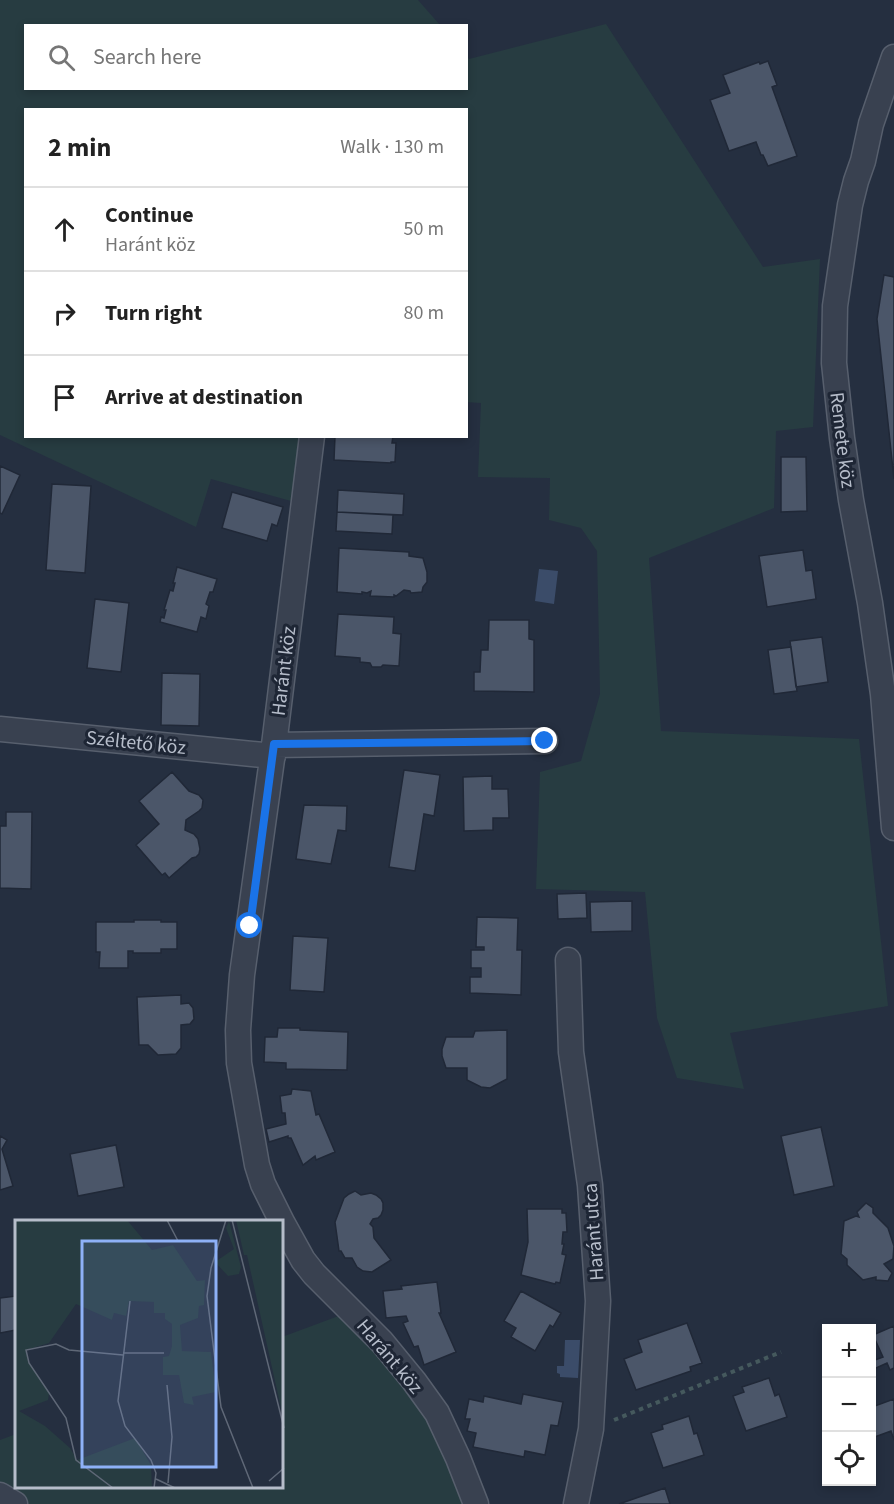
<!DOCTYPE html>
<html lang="en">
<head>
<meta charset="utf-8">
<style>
	:root { --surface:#fff; --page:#f6f6f6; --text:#222; --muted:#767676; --line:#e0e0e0 }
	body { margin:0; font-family:"Source Sans 3",sans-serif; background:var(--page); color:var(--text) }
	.controls { position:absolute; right:18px; bottom:18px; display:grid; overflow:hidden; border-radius:0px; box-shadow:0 3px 9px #0003 }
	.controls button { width:54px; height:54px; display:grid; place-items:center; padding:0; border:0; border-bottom:2px solid var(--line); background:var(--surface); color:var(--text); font:30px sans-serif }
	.stop { position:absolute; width:18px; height:18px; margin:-14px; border:4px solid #1a73e8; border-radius:50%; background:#fff }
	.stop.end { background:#1a73e8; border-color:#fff; box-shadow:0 2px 6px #0008 }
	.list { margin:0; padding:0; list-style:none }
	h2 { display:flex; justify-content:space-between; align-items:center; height:78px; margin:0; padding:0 24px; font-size:26px }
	h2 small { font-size:20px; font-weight:400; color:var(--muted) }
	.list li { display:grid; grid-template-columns:39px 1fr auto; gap:18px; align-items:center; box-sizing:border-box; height:84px; padding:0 24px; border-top:2px solid var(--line) }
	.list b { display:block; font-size:22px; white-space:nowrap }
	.list p { margin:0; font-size:20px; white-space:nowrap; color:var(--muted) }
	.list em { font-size:20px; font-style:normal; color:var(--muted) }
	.icon { flex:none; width:33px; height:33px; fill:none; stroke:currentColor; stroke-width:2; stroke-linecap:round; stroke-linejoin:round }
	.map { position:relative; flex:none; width:894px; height:1504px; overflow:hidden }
	.search { position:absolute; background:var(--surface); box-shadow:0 3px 9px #0003; left:24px; top:24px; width:444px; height:66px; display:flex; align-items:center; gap:15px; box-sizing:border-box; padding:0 21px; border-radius:0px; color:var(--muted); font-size:22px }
	.panel { position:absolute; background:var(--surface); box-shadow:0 3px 9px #0003; left:24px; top:108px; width:444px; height:330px; border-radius:0px }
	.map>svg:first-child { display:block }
	.green { fill:#273c41 }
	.water { fill:#3b4c69 }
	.building { fill:#4b5669; stroke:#202837; stroke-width:1.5 }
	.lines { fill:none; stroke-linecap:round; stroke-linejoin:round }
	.minor-casing { stroke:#575f6d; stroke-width:27 }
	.path { stroke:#45595d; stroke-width:4; stroke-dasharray:4.5 4.5; stroke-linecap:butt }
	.minor { stroke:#394150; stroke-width:24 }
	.route { stroke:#1a73e8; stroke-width:8 }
	.labels { text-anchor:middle; stroke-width:6; stroke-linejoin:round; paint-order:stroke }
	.street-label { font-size:20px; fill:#b6bdca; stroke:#1e2635 }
	.inset-road { fill:none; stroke:#5f6877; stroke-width:1.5 }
	.view { fill:#8eb1f7; fill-opacity:0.15; stroke:#8eb1f7; stroke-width:3 }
	.inset-edge { fill:none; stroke:#b6bdca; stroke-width:3 }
</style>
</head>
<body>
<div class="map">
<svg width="894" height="1504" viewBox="0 0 894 1504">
	<rect width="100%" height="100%" fill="#252f40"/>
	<!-- green -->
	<path class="green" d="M0,0h418l22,25 -414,1v62h440l1,-32 2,3 137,-35 157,243 57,-8 -7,168 -37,4 -2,77 -125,50 12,173 198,8 29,267 -158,27 14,56 -67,-11 -20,-60 -12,-126 -109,-3 4,-117 41,-11 19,-67 -3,-143 -16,-23 -32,-8 1,-42 -72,-1 3,-74 -15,-1v-292h-440v326l275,1 -10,64 -80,-22 -15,48 -196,-92z
		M352,1311l62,84 48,93 3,16h-465v-64l16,-6v54h266v-151z"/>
	<!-- water -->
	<path class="water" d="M539,569l19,2 -4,33 -19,-3z
		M565,1340h15l-2,38 -18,-1v-3l-3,-1v-7h7z"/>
	<!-- building -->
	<path class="building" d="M768,61l9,24 -5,2 25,69 -29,10 -5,-11h-2l-5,-13 -27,9 -19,-51 20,-7 -7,-18 36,-13 1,2z
		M884,275l10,2v202l-17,-160z
		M335,436h58l-1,7h4l-1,19h-4v1l-57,-3z
		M781,457h25l1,54 -26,1z
		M0,466l20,9 -18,39 -2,-1z
		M52,484l39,2 -6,87 -39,-3z
		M338,490l66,4 -1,21 -66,-3z
		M232,492l51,15 -6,19 -5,-2 -5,17 -45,-13z
		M337,512l56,3 -1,19 -56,-3z
		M339,548l70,4v4l14,2 4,14v10l-4,5 -1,5 -11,1 -1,-2 -6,-1 -8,6 -2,-1v2l-24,-1 1,-5 -4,2 -5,-1v2l-25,-2z
		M803,550l3,21 6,-1 4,29 -49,8 -8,-51z
		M177,567l40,12 -4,13h-3l-4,12 3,2 -3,13 -5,-2 -4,15 -37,-10 1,-5 3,1 2,-8h-2l6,-20 3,1 2,-8h-2z
		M95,599l34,4 -8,69 -34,-4z
		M338,614l56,3 -1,16 8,1 -2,32 -16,-1 -2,2h-9l-2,-4 -10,-1v-4l-25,-2z
		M489,620h40v19l5,1v52l-60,-1v-19h6l1,-22h7z
		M822,637l6,45 -32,5 -6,-46z
		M791,647l6,44 -23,3 -6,-44z
		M162,673l38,1 -1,52 -38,-1z
		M404,770l36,5 -6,41 -10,-2 -9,57 -26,-4z
		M172,772l17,19 10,4 4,5 -1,8 -3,3 -13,9 -1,10 9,4 4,5 2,10 -1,5 -3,3 -4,1 -23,20 -4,-5 -3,2 -26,-30 23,-21 -20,-23z
		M492,776v13h16l1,29h-16v12l-29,1 -1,-54z
		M304,805l43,1 -1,25 -8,-1 -7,34 -35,-5z
		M6,812h26l-1,77 -31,-1v-62h6z
		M586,893l1,25 -29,1 -1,-25z
		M632,901v30l-41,1 -1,-30z
		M477,917l41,1 -1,32h5l-1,45 -51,-2v-16h11v-9h-10v-18h13v-3h-8z
		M134,920h27v2h16v27h-16v4h-28v-2h-5v17h-29l1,-16h-4v-30h38z
		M293,936l35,2 -4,54 -34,-2z
		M181,995v9l8,-1 4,5 1,11 -4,5 -9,1v23l-5,6 -18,1 -10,-10h-9l-2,-48z
		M278,1028h22v2l48,2 -1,38 -61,-1v-6l-22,-1 1,-25h12z
		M507,1030v49l-17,9 -9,-1 -14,-7v-12h-21l-4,-12v-7l4,-12h27l2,-6z
		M292,1089l19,2 5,24 3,-1 16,38 -19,8 -1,-4 -12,9 -12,-27h-3v-2l-19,6 -3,-13 20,-5 -1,-11h-3l-2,-17 11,-2z
		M821,1127l13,59 -40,9 -13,-59z
		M0,1136l7,4 -5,9 11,37 -13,4z
		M116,1145l8,42 -46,9 -8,-42z
		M355,1191l6,4 10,-2 5,2 5,4 2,4v7l-2,5 -3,3 -5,1 -3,5 3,3 1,11 17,22 -19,12 -9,-1 -6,-4 -5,-9h-7l-4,-7h-2l-4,-29 9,-24 5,-4z
		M866,1203l7,5v5l15,15 6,18 -1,13 -9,5 8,9 -4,8 -12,-1v-3l-13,3 -16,-15v-6l-6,-5 3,-33 12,-5 3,1 -2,-5z
		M527,1209h35v4h4l1,19h-4l-1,12h2l-2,10 4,1 -6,28 -4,-1 -1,2 -34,-9 7,-33z
		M437,1282l4,31h-2l17,39 -32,13 -6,-19 -4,1 -11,-24 5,-2 -2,-5 -20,2 -3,-27 19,-2 -1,-3z
		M521,1291l40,22 -8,14 -3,-2 -15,26 -24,-14 5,-9 -12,-7z
		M16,1296v34l-16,3v-35z
		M687,1323l15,40 -12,4 1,4 -55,19 -12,-31 18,-7 -4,-12z
		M894,1326v42l-4,2 -3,-7 -13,6 -2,-8 11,-4 -10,-22z
		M769,1378l6,18 4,-2 8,23 -41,14 -13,-35 11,-4 -2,-5z
		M523,1394l40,8 -5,24 -7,-1 -6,30 -20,-4 -1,6 -51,-10 3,-14 -9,-2 3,-12h-5l4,-20 14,3 1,-6 37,8z
		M894,1399v41l-3,-9 -19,7v-31z
		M689,1416l5,18 3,-1 7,22 -41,13 -12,-35 12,-4 -1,-4z
		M665,1488l5,16h-51z"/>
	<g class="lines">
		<defs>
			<path id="minor" d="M894,57l-23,67 -8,37 -7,20 -6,24 -15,101 -1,57 8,75 9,62 19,103 13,91 11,134
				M0,729l273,27
				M274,745l271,-4
				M568,960l3,92 19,133 8,116 -7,128 -15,75
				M282,1222l-19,-38 -6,-19 -18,-102 -1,-33 4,-55 32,-230 38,-309
				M282,1222l21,38 11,14 68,68 32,39 23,32 21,45 18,46
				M0,1495l15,9"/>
		</defs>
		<!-- minor casing -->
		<use href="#minor" class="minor-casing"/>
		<!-- path -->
		<path class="path" d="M614,1420l167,-68"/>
		<!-- minor -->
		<use href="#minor" class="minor"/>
	</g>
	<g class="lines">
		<!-- route -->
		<path class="route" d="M250,926l24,-182 271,-3"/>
	</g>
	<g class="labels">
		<!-- street labels -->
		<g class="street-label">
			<text transform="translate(843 440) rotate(83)" y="7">Remete köz</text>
			<text transform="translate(283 671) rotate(-83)" y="7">Haránt köz</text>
			<text transform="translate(136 742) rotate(6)" y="7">Széltető köz</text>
			<text transform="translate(593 1232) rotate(-94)" y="7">Haránt utca</text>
			<text transform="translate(390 1356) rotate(50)" y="7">Haránt köz</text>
		</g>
	</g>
	<!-- overview -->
	<g transform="translate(15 1220)">
		<rect width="268" height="268" fill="#252f40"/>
		<path d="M0,0h112l25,30 21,-5 24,36 8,-1 -1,25 -5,1 -1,12 -18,7 2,26 29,1 5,40 -24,5 2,8 -10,-2 -5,-28h-16v-18l6,-1 3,-10v-22l-7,-5v-6h-11v-11l-25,-1 -3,15 -12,-3 -2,7 -36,-16 -27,39 -23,7 3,13 20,30 -1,7 -29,11 26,15 25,22 7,12 58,-22 16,27 1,23h-137zM221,0h47v197l-36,-162h-3zM214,1l12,46 -2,7 -11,2 -13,-14 19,-13 -8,-21z" fill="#273c41"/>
		<path class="inset-road" d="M152,0l11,21M211,0l-15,48 -4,28 14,111 32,81M217,0l52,208M115,81l-12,100 7,25 26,34 5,13 -2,15M108,133h41M152,165l5,52 -4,46M141,259l19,9M254,261l15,-13M98,268l-37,-28 -10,-42 -37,-55 -3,-13 30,-6 13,6 54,5"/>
		<path class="view" d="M67,21h134v226h-134z"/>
		<rect width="268" height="268" class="inset-edge"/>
	</g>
</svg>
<div class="controls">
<button>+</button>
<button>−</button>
<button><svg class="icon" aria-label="locate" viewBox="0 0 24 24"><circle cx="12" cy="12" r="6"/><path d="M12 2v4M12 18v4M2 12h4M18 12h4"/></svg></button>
</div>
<div class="stop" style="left:250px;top:926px"></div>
<div class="stop end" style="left:545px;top:741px"></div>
<div class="search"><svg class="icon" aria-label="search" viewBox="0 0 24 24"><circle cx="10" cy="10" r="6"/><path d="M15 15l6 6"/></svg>Search here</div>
<section class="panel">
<h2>2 min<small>Walk · 130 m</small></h2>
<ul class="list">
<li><svg class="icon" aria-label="ahead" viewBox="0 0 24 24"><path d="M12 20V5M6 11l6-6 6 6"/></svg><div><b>Continue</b><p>Haránt köz</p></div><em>50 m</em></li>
<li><svg class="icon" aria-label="right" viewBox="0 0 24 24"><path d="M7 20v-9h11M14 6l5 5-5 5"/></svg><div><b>Turn right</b></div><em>80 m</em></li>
<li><svg class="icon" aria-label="arrive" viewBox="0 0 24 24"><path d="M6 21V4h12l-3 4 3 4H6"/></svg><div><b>Arrive at destination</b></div></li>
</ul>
</section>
</div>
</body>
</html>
